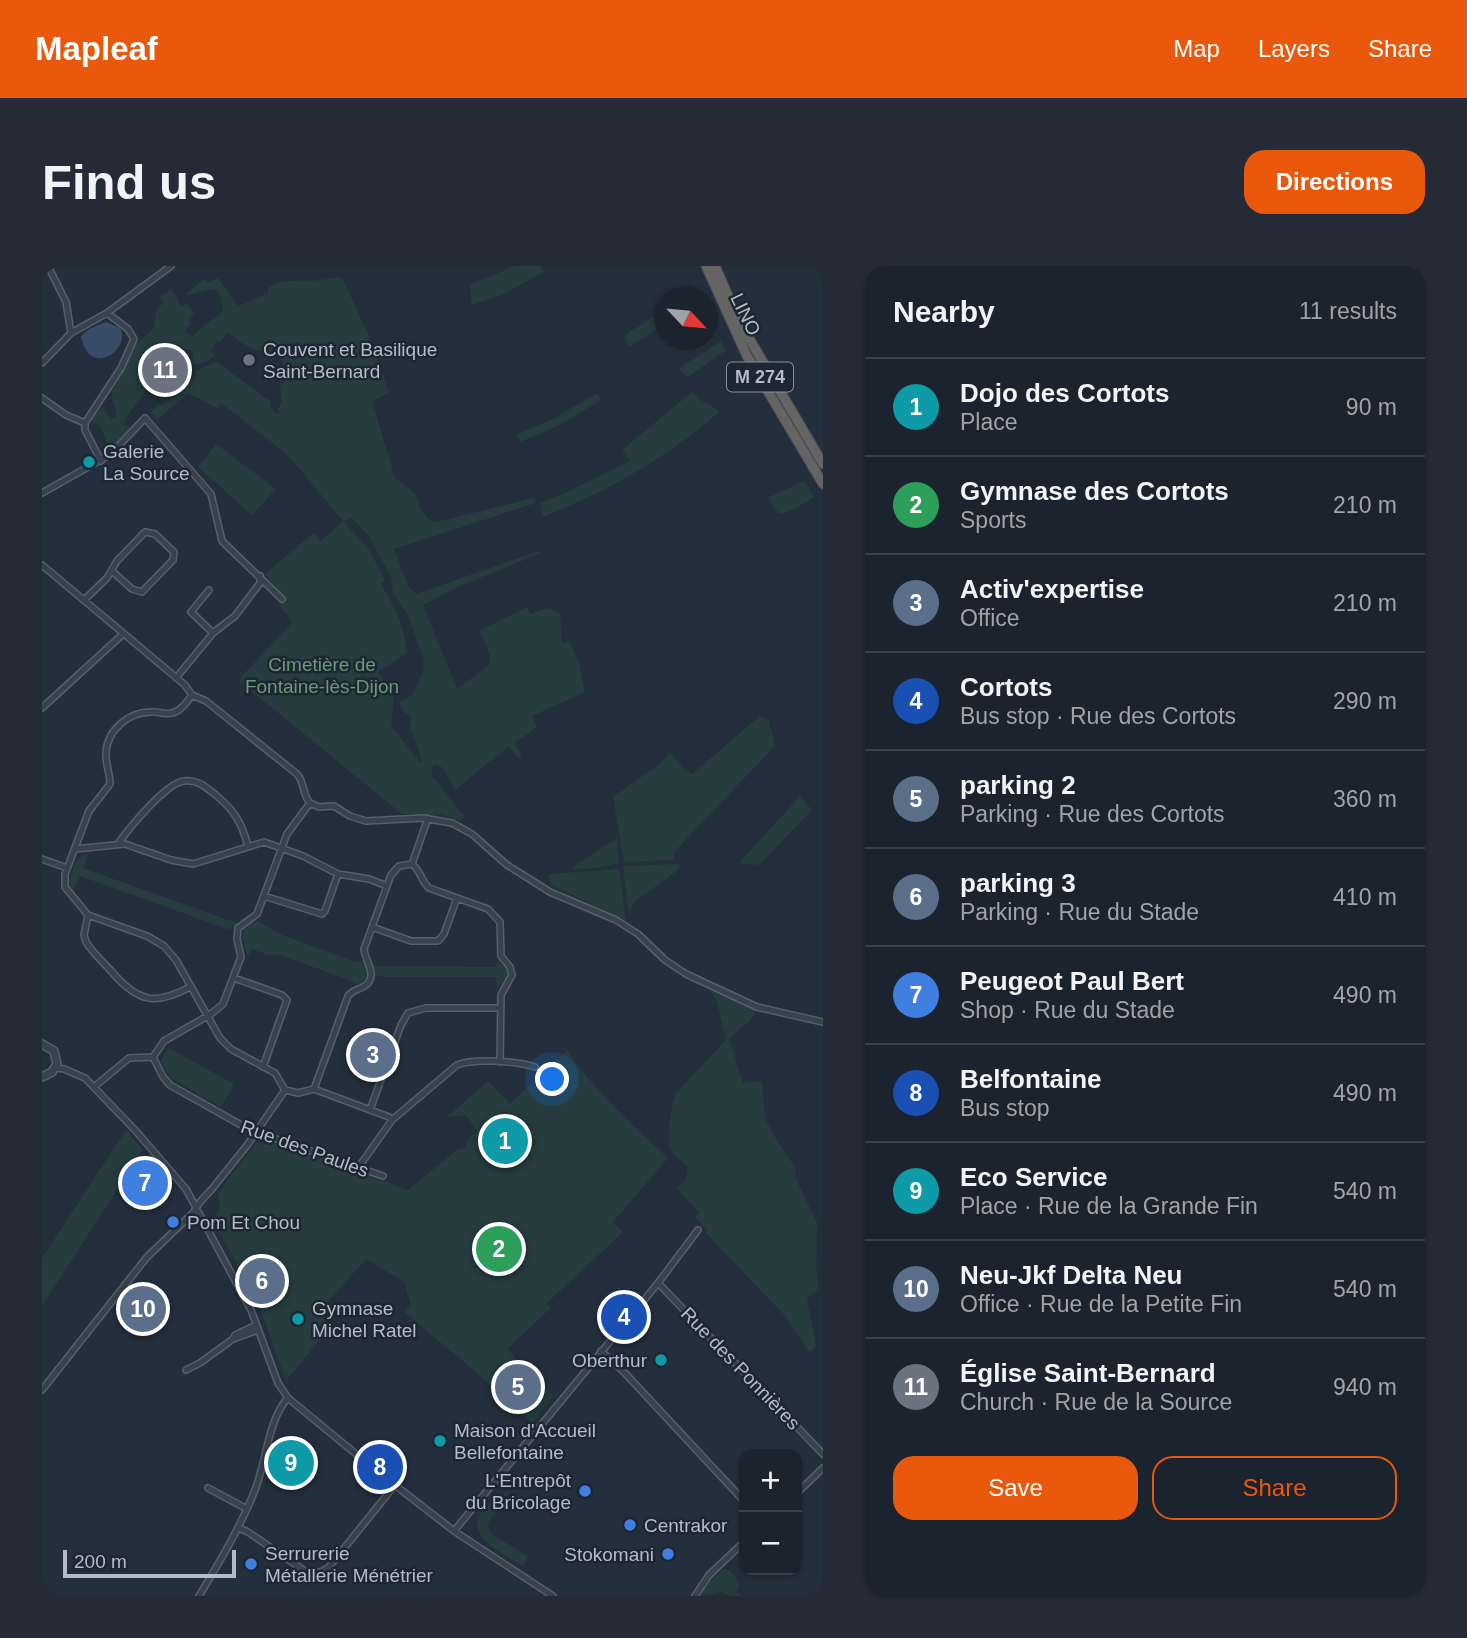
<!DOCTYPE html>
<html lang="en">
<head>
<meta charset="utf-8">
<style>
	:root { --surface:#1b232e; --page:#242b36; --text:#f1f3f6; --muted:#a0a4aa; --line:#39404a; --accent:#ea580c }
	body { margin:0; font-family:Helvetica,sans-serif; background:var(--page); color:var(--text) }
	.controls { position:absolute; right:21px; bottom:21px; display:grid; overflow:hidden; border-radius:14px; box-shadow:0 2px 5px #0004 }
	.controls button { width:63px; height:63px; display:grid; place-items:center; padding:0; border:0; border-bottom:2px solid var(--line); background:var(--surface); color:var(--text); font:35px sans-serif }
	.compass { position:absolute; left:613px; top:21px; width:63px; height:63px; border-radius:50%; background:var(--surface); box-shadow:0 2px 5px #0004; rotate:116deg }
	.scale { position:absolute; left:21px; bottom:18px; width:173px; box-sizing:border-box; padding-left:7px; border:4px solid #b4bcc9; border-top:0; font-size:19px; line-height:24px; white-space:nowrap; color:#b4bcc9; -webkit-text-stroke:5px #1d2633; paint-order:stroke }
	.you { position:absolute; left:511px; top:814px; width:24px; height:24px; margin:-18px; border:5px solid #fff; border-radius:50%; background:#1a73e8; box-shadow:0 0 0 10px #1a73e833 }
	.badge { display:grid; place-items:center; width:46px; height:46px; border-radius:50%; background:var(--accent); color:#fff; font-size:23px; font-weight:700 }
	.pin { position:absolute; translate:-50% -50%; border:4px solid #fff; box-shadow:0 2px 7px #0006 }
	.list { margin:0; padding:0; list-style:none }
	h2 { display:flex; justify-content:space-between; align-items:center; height:91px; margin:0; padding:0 28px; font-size:30px }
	h2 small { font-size:23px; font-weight:400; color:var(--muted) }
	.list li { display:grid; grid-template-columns:46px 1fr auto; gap:21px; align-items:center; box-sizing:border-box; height:98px; padding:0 28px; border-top:2px solid var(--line) }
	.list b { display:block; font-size:26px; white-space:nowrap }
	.list p { margin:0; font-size:23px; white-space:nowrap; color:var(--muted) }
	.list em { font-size:23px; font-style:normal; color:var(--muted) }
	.actions { display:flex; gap:14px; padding:21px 28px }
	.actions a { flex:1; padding:16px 0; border:2px solid var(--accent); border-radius:21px; text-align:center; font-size:24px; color:var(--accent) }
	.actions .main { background:var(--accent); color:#fff }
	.map { position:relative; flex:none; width:781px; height:1330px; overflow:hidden; border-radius:21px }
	header { display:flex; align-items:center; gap:42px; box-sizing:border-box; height:98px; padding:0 35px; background:var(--accent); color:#fff }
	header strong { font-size:33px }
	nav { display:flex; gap:38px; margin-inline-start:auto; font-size:24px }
	.intro { display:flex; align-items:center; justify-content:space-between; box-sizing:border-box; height:168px; padding:0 42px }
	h1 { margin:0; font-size:49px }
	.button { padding:18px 32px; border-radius:21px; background:var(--accent); color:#fff; font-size:24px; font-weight:700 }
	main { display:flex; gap:42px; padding:0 42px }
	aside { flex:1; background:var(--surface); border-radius:21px; box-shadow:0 2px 5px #0004 }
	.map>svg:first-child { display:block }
	.green { fill:#263c3f; fill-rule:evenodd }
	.water { fill:#394c67 }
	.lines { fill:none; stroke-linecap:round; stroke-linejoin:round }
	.minor-casing { stroke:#565f6c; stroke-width:8 }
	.tertiary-casing { stroke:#565f6c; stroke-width:10 }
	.trunk-casing { stroke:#434c59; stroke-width:11 }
	.minor { stroke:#38414e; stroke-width:5 }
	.tertiary { stroke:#38414e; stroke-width:7 }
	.trunk { stroke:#656462; stroke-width:9 }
	.worship-dot { fill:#6b7280; stroke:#1d2633; stroke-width:2.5 }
	.culture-dot { fill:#0f9aa8; stroke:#1d2633; stroke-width:2.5 }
	.shop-dot { fill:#3f7fe0; stroke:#1d2633; stroke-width:2.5 }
	.labels { text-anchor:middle; stroke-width:5; stroke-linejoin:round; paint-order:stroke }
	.shield { fill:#1d2633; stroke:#878f9c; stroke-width:2 }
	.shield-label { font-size:18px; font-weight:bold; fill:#b4bcc9 }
	.street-label { font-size:19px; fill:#b4bcc9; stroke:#1d2633 }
	.poi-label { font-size:19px; fill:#b4bcc9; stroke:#1d2633; text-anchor:start }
	.park-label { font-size:19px; fill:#6b9a76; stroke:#1d2633 }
</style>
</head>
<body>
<header>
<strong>Mapleaf</strong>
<nav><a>Map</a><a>Layers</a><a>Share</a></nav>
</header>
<div class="intro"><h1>Find us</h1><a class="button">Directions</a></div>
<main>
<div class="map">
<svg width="781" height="1330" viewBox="0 0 781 1330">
	<rect width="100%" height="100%" fill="#242f3e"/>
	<!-- green -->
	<path class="green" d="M473,0h26l2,6 -39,22 -32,11 -3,-20z
		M297,11l5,5 26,56 19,55 -17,8 23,77 20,15 6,17 7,9 8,3 98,-24 2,5 -142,46 14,37 8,8 120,-42 4,-1 1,2 -81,33 -37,19 34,84 32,-24 1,-9 -10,-26 48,-23 2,7 18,-6 12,5 2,30 8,-2 9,23 6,28 -53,24 5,11 -22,16 7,13 -4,2 -9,-12 -54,44 -13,-23 -9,-3 -1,12 33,41 -6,4 -16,-6 -41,-1 -164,-134 55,-58 -16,-19 7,-7 -19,-22 48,-41 8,8 22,-20 -55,-66 -67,-52 -4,5 -29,-15 -31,27 -6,-8 7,-8 4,1 34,-29 -1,-5 22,-9 54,40 -1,6 8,7 2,-3 -3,-2 5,-8 -2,-15 8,-9 -9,-27c-20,5 -36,-6 -51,-19l-8,10 -3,-2 -6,11 3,4 -4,5 -14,5 -4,-2 1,-12 -10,-3 -31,17 -6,13 -1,14 -21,28v4l7,4 -15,18 -6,2 -10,-22 -6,-3 -3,-5 12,-11 8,13 5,-3c1,-10 -5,-17 -4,-27l24,-45 17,-16 4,-21 7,-5 -5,-5 12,-9 6,8 3,9 7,-2 7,9 -5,8 2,2 -6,8 6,6 32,-26c-2,-5 -2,-14 -4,-18 -5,-10 -25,3 -34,2l19,-16 4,3 10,-4 20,28 30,-12v-6c14,-10 25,-6 41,-7 10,0 20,-3 30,-4zM309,251l18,19 22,41 2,16 15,22 16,45 -1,12 -11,23 -13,8 4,8 9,7 -2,8 12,35 -2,2 -29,-38 3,-28 -16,-25 29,-19c-3,-28 -12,-46 -26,-69l4,-4 -17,-32 -24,-26z
		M623,43v15l-36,23 -4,-12z
		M679,75l5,9 -38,27 -10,-8z
		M650,126l7,7 21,12c-53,47 -112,80 -177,106l-3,-14 23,-9 67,-33 -8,-11z
		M555,127l4,7 -39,24 -42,18 -3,-8 36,-15z
		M174,178l60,45 -24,26 -54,-48z
		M762,215l10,16 -19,12 -15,5 -7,-8 -4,-9z
		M718,450l9,4 6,26 -101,106v8l-50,2 -11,-65 45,-32 12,-12 16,18 6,3z
		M758,530l12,14 -53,55 -20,-2z
		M575,572l2,25 -22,5 -23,1 -1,-2z
		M46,588l-5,14 162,58 12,-5 25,14 74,27h7l3,6h8v-2l122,1 1,-5h3l8,9v5l-11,12 -1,-11h-109l-12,-2v-5h-7l-3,10 -8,5 -8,-5 -72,-26 -9,1 -16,-6 -3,6 -2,-1 -5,-17 2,-9 -11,-3 -3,5 -150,-54 -7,16 -4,-11c4,-12 5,-24 19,-27z
		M636,598l2,1 -2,5 -45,33 -4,13 -6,-50z
		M577,603l7,52 -76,-37 -1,-10z
		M665,720l50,23 -7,12 -21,17 14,45 19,-2 3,37 12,23 18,26 1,12 21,44 -1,46 3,20 -12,10 9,47 -5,6 -3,-2 -23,-34 -79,-83 1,-3 -12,-13 4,-4 -22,-25 9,-9 2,-12c-5,-5 -13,-11 -17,-17 -6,-10 1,-46 5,-57l50,-53 -10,-41z
		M126,782l66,36 -13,23 -47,-27 -8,-8 -5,-11z
		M525,784c28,41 64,74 101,108l-55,64 10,10 -76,71 4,5 -44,41 46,47 -21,27 -56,-51 -72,-60 7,-7 -7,-23 -38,-23 -42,47 4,4 -5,8 8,8 -45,55 -29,-82 -45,-80 8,-11 -2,-15 38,-50 7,-4 145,51 50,-41 8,-1 2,-9 9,-8 -11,-16 -19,2 41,-36 22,23z
		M84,864l17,20 -101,156v-48z
		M468,1224l-23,35 5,9 35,22v5l-4,5c-17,-11 -61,-29 -40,-56 6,-7 18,-14 27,-20z
		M681,1303c10,0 13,9 16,18l-3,5 5,4h-9l-11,-4 -21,4 10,-15z"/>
	<!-- water -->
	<path class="water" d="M64,56l14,6c12,22 -32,51 -39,8l8,-7z"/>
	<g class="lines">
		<defs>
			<path id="minor" d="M6,0l18,36 5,31
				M0,97l29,-30 36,-20 64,-47
				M0,132l24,17 19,8
				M59,195l-16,-31v-7l36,-55 13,-29 -6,-10 -21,-16
				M0,227l69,-39 34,-36 66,76 11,47 60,58
				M0,299l143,120 7,10
				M167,324l-18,22 22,21
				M42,334l23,-22 10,-17 28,-29 10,2 19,18 -1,8 -31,32 -10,-3 -20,-18
				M134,412l37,-45 22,-17 25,-33v-7
				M150,429c-5,7 -11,16 -20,18 -7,2 -14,-2 -21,-1 -22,0 -43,17 -45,40 -1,11 4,21 4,32l-21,27 -24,63v13l23,28 59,21 17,10 12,14 44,78 11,11 44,24 10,17 13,3 16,-4 75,28 3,3
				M150,429l14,6 91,73c8,9 5,20 13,29
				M0,442l81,-74
				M268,537l9,4 15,-1 16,10 16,5 57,-3 29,5 20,11 35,31 43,27 66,28 22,14 27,26 21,14 71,33 66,15
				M76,578c11,-16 48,-61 66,-63 14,-2 23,7 33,15 18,15 25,28 31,50
				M33,583l50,-5 46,16 22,4 71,-22 39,14 35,18 31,5 18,7
				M0,593l25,9
				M370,598c9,7 9,17 17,24l59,21 12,13 1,34 9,11 2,8 -11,20 -1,67
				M370,598l16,-46
				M222,630l58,18 3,-3 13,-37
				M46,649l-4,20 2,7c7,11 17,20 26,30 26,30 43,34 78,15
				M330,661l39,14h27l6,-7 13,-36
				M192,712l48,17 5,5 -24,67
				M111,791l11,-16 47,-27 12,-10 18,-47 -4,-18 1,-11 19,-14 30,-80 23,-31
				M111,791l10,20 7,8 80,45 133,46
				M13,802l9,1 21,9 50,52 51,59 65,121 27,73 10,15 85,70 81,63 99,65
				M52,821l35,-29 24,-1
				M272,823l34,-93c5,-6 9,-6 15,-9 17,-10 2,-25 1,-38l27,-74 8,-9 13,-2
				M328,844l31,-85 7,-12 18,-5h74
				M316,902l34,-48 65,-55c17,-7 60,-4 78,2
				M616,1017l165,171
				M191,1073l25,-9
				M559,1085l22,20 121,130
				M144,1104l14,-7 33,-24 2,-4 21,-10
				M0,1124l105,-133 46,-44 7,-11 12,-13 36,-45 37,-54
				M166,1222l39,21
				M755,1227l26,-25
				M197,1262l9,4 57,39c10,4 15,2 24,-4l66,-82
				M412,1265l204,-248 40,-53
				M157,1330c21,-35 41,-68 56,-106 11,-27 13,-71 33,-92
				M653,1330l14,-21 35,-33"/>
			<path id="tertiary" d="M0,778l12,7 3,13 -5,8 -10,5"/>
			<path id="trunk" d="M664,0l41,90 76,128
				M673,0l25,57 83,141"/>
		</defs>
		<!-- minor casing -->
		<use href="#minor" class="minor-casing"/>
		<!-- tertiary casing -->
		<use href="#tertiary" class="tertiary-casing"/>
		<!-- trunk casing -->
		<use href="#trunk" class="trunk-casing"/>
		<!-- minor -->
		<use href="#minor" class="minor"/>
		<!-- tertiary -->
		<use href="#tertiary" class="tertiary"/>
		<!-- trunk -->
		<use href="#trunk" class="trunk"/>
	</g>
	<!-- markers -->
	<circle class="worship-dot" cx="207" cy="94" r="7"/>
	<g class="culture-dot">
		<circle cx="47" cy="196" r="7"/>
		<circle cx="256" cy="1053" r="7"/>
		<circle cx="619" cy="1094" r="7"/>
		<circle cx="398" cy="1175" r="7"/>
	</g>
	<g class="shop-dot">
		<circle cx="131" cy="956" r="7"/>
		<circle cx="543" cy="1225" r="7"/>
		<circle cx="588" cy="1259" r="7"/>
		<circle cx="626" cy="1288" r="7"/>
		<circle cx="209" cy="1298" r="7"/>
	</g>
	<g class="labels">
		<!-- shield labels -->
		<rect class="shield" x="685" y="96.5" width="66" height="29" rx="5"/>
		<g class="shield-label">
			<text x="718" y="117">M 274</text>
		</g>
		<!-- street labels -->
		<g class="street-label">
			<text transform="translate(704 48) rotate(64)" y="7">LINO</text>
			<text transform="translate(263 882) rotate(20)" y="7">Rue des Paules</text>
			<text transform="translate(699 1102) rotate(46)" y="7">Rue des Ponnières</text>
		</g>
		<!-- poi labels -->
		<g class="poi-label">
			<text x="221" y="90">Couvent et Basilique<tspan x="221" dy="22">Saint-Bernard</tspan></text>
			<text x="61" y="192">Galerie<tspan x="61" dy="22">La Source</tspan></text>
			<text x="145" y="963">Pom Et Chou</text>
			<text x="270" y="1049">Gymnase<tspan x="270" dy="22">Michel Ratel</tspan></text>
			<text x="605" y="1101" text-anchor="end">Oberthur</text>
			<text x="412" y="1171">Maison d'Accueil<tspan x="412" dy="22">Bellefontaine</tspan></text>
			<text x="529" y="1221" text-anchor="end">L'Entrepôt<tspan x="529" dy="22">du Bricolage</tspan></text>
			<text x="602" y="1266">Centrakor</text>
			<text x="223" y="1294">Serrurerie<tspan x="223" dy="22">Métallerie Ménétrier</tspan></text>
			<text x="612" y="1295" text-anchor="end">Stokomani</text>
		</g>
		<!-- park labels -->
		<g class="park-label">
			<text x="280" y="405">Cimetière de<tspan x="280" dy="22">Fontaine-lès-Dijon</tspan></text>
		</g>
	</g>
</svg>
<div class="controls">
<button>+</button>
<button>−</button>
</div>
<svg class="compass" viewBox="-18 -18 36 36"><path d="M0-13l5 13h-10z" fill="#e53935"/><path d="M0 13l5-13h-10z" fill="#a0a4aa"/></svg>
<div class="scale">200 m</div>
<div class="you"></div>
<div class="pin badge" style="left:463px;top:875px;background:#0f9aa8">1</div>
<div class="pin badge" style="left:457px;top:983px;background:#2e9e5b">2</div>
<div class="pin badge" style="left:331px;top:789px;background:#5c6f8a">3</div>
<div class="pin badge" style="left:582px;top:1051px;background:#1a4fb4">4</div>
<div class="pin badge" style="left:476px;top:1121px;background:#5c6f8a">5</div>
<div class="pin badge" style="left:220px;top:1015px;background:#5c6f8a">6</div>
<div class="pin badge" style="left:103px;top:917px;background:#3f7fe0">7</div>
<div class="pin badge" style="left:338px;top:1201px;background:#1a4fb4">8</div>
<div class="pin badge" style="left:249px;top:1197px;background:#0f9aa8">9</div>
<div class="pin badge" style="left:101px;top:1043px;background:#5c6f8a">10</div>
<div class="pin badge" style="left:123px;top:104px;background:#6b7280">11</div>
</div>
<aside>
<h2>Nearby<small>11 results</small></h2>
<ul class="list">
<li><span class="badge" style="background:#0f9aa8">1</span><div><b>Dojo des Cortots</b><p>Place</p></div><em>90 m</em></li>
<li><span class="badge" style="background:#2e9e5b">2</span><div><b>Gymnase des Cortots</b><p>Sports</p></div><em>210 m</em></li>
<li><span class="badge" style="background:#5c6f8a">3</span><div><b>Activ'expertise</b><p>Office</p></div><em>210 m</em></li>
<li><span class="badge" style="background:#1a4fb4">4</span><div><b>Cortots</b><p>Bus stop · Rue des Cortots</p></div><em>290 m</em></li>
<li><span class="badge" style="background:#5c6f8a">5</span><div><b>parking 2</b><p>Parking · Rue des Cortots</p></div><em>360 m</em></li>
<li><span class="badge" style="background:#5c6f8a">6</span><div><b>parking 3</b><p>Parking · Rue du Stade</p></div><em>410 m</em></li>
<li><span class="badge" style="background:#3f7fe0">7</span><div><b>Peugeot Paul Bert</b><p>Shop · Rue du Stade</p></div><em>490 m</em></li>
<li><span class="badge" style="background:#1a4fb4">8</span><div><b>Belfontaine</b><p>Bus stop</p></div><em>490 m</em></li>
<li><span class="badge" style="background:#0f9aa8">9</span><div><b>Eco Service</b><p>Place · Rue de la Grande Fin</p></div><em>540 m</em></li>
<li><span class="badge" style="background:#5c6f8a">10</span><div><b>Neu-Jkf Delta Neu</b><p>Office · Rue de la Petite Fin</p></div><em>540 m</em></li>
<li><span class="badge" style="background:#6b7280">11</span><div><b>Église Saint-Bernard</b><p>Church · Rue de la Source</p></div><em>940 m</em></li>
</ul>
<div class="actions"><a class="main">Save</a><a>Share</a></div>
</aside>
</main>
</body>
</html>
